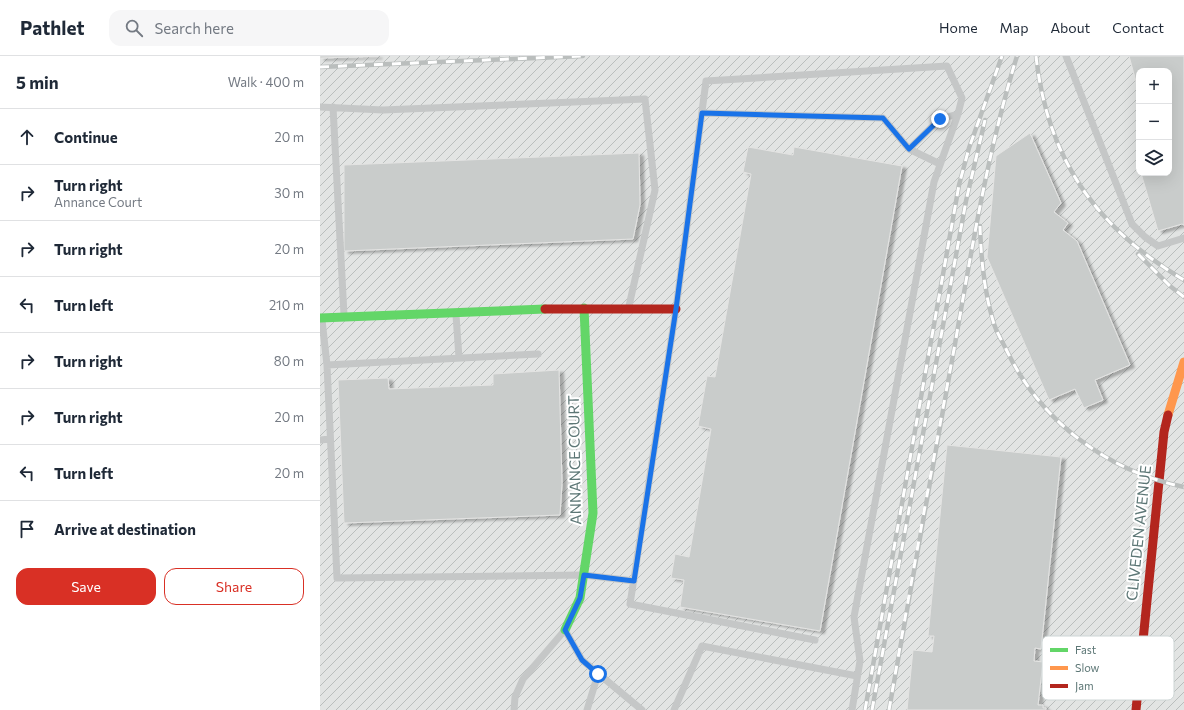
<!DOCTYPE html>
<html lang="en">
<head>
<meta charset="utf-8">
<style>
	:root { --surface:#fff; --page:#f6f6f7; --text:#1f2937; --muted:#747a83; --line:#e0e1e3; --accent:#d93025 }
	body { margin:0; font-family:Commissioner,sans-serif; background:var(--page); color:var(--text) }
	.controls { position:absolute; right:12px; top:12px; display:grid; overflow:hidden; border-radius:8px; box-shadow:0 4px 16px #0002 }
	.controls button { width:36px; height:36px; display:grid; place-items:center; padding:0; border:0; border-bottom:1px solid var(--line); background:var(--surface); color:var(--text); font:20px sans-serif }
	.stop { position:absolute; width:12px; height:12px; margin:-9px; border:3px solid #1a73e8; border-radius:50%; background:#fff }
	.stop.end { background:#1a73e8; border-color:#fff; box-shadow:0 1px 4px #0008 }
	.list { margin:0; padding:0; list-style:none }
	h2 { display:flex; justify-content:space-between; align-items:center; height:52px; margin:0; padding:0 16px; font-size:17px }
	h2 small { font-size:13px; font-weight:400; color:var(--muted) }
	.list li { display:grid; grid-template-columns:26px 1fr auto; gap:12px; align-items:center; box-sizing:border-box; height:56px; padding:0 16px; border-top:1px solid var(--line) }
	.list b { display:block; font-size:15px; white-space:nowrap }
	.list p { margin:0; font-size:13px; white-space:nowrap; color:var(--muted) }
	.list em { font-size:13px; font-style:normal; color:var(--muted) }
	.actions { display:flex; gap:8px; padding:12px 16px }
	.actions a { flex:1; padding:9px 0; border:1px solid var(--accent); border-radius:12px; text-align:center; font-size:14px; color:var(--accent) }
	.actions .main { background:var(--accent); color:#fff }
	.icon { flex:none; width:22px; height:22px; fill:none; stroke:currentColor; stroke-width:2; stroke-linecap:round; stroke-linejoin:round }
	.map { position:relative; flex:none; width:864px; height:654px; overflow:hidden }
	header { display:flex; align-items:center; gap:24px; box-sizing:border-box; height:56px; padding:0 20px; background:var(--surface); border-bottom:1px solid var(--line) }
	header strong { font-size:19px }
	nav { display:flex; gap:22px; margin-inline-start:auto; font-size:14px }
	.search { width:280px; height:36px; background:var(--page); display:flex; align-items:center; gap:10px; box-sizing:border-box; padding:0 14px; border-radius:12px; color:var(--muted); font-size:15px }
	main { display:flex }
	aside { flex:1; background:var(--surface) }
	.map>svg:first-child { display:block }
	.industrial { fill:url(#industrial-furrows); fill-rule:evenodd }
	.building { fill:#c9cccb; stroke:#e4e4e3; filter:url(#shadow) }
	.lines { fill:none; stroke-linecap:round; stroke-linejoin:round }
	.lane { stroke:#c5c7c7; stroke-width:7 }
	.fast { stroke:#63d668; stroke-width:9 }
	.slow { stroke:#ff974d; stroke-width:9 }
	.jam { stroke:#b3261e; stroke-width:9 }
	.rail-casing { stroke:#babebd; stroke-width:4.5 }
	.rail { stroke:#fff; stroke-width:3; stroke-dasharray:9; stroke-linecap:butt }
	.route { stroke:#1a73e8; stroke-width:5 }
	.labels { text-anchor:middle; stroke-width:4; stroke-linejoin:round; paint-order:stroke }
	.street-label { font-size:15px; fill:#5d7776; stroke:#fff }
	.key { fill:#fff; stroke:#ced6d6; stroke-width:1 }
	.key-label { font-size:11px; fill:#5d7776 }
</style>
</head>
<body>
<header>
<strong>Pathlet</strong>
<div class="search"><svg class="icon" aria-label="search" viewBox="0 0 24 24"><circle cx="10" cy="10" r="6"/><path d="M15 15l6 6"/></svg>Search here</div>
<nav><a>Home</a><a>Map</a><a>About</a><a>Contact</a></nav>
</header>
<main>
<aside>
<h2>5 min<small>Walk · 400 m</small></h2>
<ul class="list">
<li><svg class="icon" aria-label="ahead" viewBox="0 0 24 24"><path d="M12 20V5M6 11l6-6 6 6"/></svg><div><b>Continue</b></div><em>20 m</em></li>
<li><svg class="icon" aria-label="right" viewBox="0 0 24 24"><path d="M7 20v-9h11M14 6l5 5-5 5"/></svg><div><b>Turn right</b><p>Annance Court</p></div><em>30 m</em></li>
<li><svg class="icon" aria-label="right" viewBox="0 0 24 24"><path d="M7 20v-9h11M14 6l5 5-5 5"/></svg><div><b>Turn right</b></div><em>20 m</em></li>
<li><svg class="icon" aria-label="left" viewBox="0 0 24 24"><path d="M17 20v-9H6M10 6l-5 5 5 5"/></svg><div><b>Turn left</b></div><em>210 m</em></li>
<li><svg class="icon" aria-label="right" viewBox="0 0 24 24"><path d="M7 20v-9h11M14 6l5 5-5 5"/></svg><div><b>Turn right</b></div><em>80 m</em></li>
<li><svg class="icon" aria-label="right" viewBox="0 0 24 24"><path d="M7 20v-9h11M14 6l5 5-5 5"/></svg><div><b>Turn right</b></div><em>20 m</em></li>
<li><svg class="icon" aria-label="left" viewBox="0 0 24 24"><path d="M17 20v-9H6M10 6l-5 5 5 5"/></svg><div><b>Turn left</b></div><em>20 m</em></li>
<li><svg class="icon" aria-label="arrive" viewBox="0 0 24 24"><path d="M6 21V4h12l-3 4 3 4H6"/></svg><div><b>Arrive at destination</b></div></li>
</ul>
<div class="actions"><a class="main">Save</a><a>Share</a></div>
</aside>
<div class="map">
<svg width="864" height="654" viewBox="0 0 864 654">
	<defs>
		<pattern id="industrial-furrows" width="10" height="10" patternUnits="userSpaceOnUse"><rect width="10" height="10" fill="#e2e4e3"/><path d="M-1 1l2-2M0 10L10 0M9 11l2-2" fill="none" stroke="#babebd"/></pattern>
		<filter id="shadow"><feDropShadow dx="4.5" dy="2.5" stdDeviation="1" flood-color="#0004"/></filter>
	</defs>
	<rect width="100%" height="100%" fill="#f4f4f3"/>
	<!-- industrial -->
	<path class="industrial" d="M0,0h864v654h-864zM819,15h30v102h-30z"/>
	<!-- building -->
	<path class="building" d="M0,0h58l-58,2z
		M809,0h55v169l-2,-1 -24,7 -17,-58h28v-102h-30v21z
		M710,77l31,70 -7,9 14,11 -5,7 14,11 53,124 -35,15 8,20 -19,8 -9,-19 -26,11 -62,-143 9,-101z
		M428,91l45,8 1,-8 108,19 -82,465 -140,-24 4,-27 -13,-2 4,-24 14,3 22,-128 -13,-3 9,-50 8,1 36,-203 -8,-2z
		M319,97l1,52 -7,34 -289,12v-86z
		M239,314l3,113 -2,32 -216,8 -6,-143 50,-2 1,11 104,-4v-11z
		M627,389l114,12 -20,192 -6,-1 -1,13 9,1 -5,43h5v3h3v2h-139l6,-60 19,2 2,-16h-6z"/>
	<g class="lines">
		<!-- lane -->
		<path class="lane" d="M746,0l66,168 13,13 13,9 26,-8
			M0,51l63,3 262,-11 10,91 -26,116
			M13,51l11,208
			M382,57l181,5 26,31 31,-30 18,-5
			M589,93l31,15
			M136,259l3,43
			M2,264l5,45 211,-11
			M7,309l10,213 247,-3 50,6
			M0,384l10,-1
			M495,584l-185,-36 46,-295 30,-228 241,-15 15,32 -4,16 -24,68 -80,435 6,44 -8,49
			M194,654l1,-13 8,-18 42,-49 17,30 60,50
			M267,654l11,-36
			M354,654l28,-64 155,30"/>
		<!-- fast -->
		<path class="fast" d="M0,262l225,-9
			M245,574l15,-32 13,-85 -9,-205"/>
		<!-- slow -->
		<path class="slow" d="M848,359l16,-53"/>
		<!-- jam -->
		<path class="jam" d="M225,253h131
			M816,654l28,-278 4,-17"/>
		<defs>
			<path id="rail" d="M716,0c11,102 60,172 148,224
				M0,11l263,-11
				M660,170c1,33 4,66 14,98 3,9 8,17 12,25 34,72 101,122 178,138
				M818,198l32,32 14,11
				M545,654l94,-525 10,-37 33,-92
				M552,654l94,-509 19,-81
				M569,654c21,-122 43,-244 66,-366 17,-97 33,-194 62,-288"/>
		</defs>
		<!-- rail casing -->
		<use href="#rail" class="rail-casing"/>
		<!-- rail -->
		<use href="#rail" class="rail"/>
	</g>
	<g class="lines">
		<!-- route -->
		<path class="route" d="M278,618l-16,-14 -17,-30 15,-32 4,-23 50,6 42,-272 26,-196 181,5 26,31 31,-30"/>
	</g>
	<g class="labels">
		<!-- street labels -->
		<g class="street-label">
			<text transform="translate(255 404) rotate(-91)" y="5">ANNANCE COURT</text>
			<text transform="translate(819 477) rotate(-84)" y="5">CLIVEDEN AVENUE</text>
		</g>
	</g>
	<!-- legend -->
	<rect x="722" y="580" width="132" height="64" rx="6" class="key"/>
	<rect x="730" y="592" width="18" height="4" fill="#63d668"/>
	<rect x="730" y="610" width="18" height="4" fill="#ff974d"/>
	<rect x="730" y="628" width="18" height="4" fill="#b3261e"/>
	<g class="key-label">
		<text x="755" y="598">Fast</text>
		<text x="755" y="616">Slow</text>
		<text x="755" y="634">Jam</text>
	</g>
</svg>
<div class="controls">
<button>+</button>
<button>−</button>
<button><svg class="icon" aria-label="layers" viewBox="0 0 24 24"><path d="M12 4l9 5-9 5-9-5zM3 14l9 5 9-5"/></svg></button>
</div>
<div class="stop" style="left:278px;top:618px"></div>
<div class="stop end" style="left:620px;top:63px"></div>
</div>
</main>
</body>
</html>
